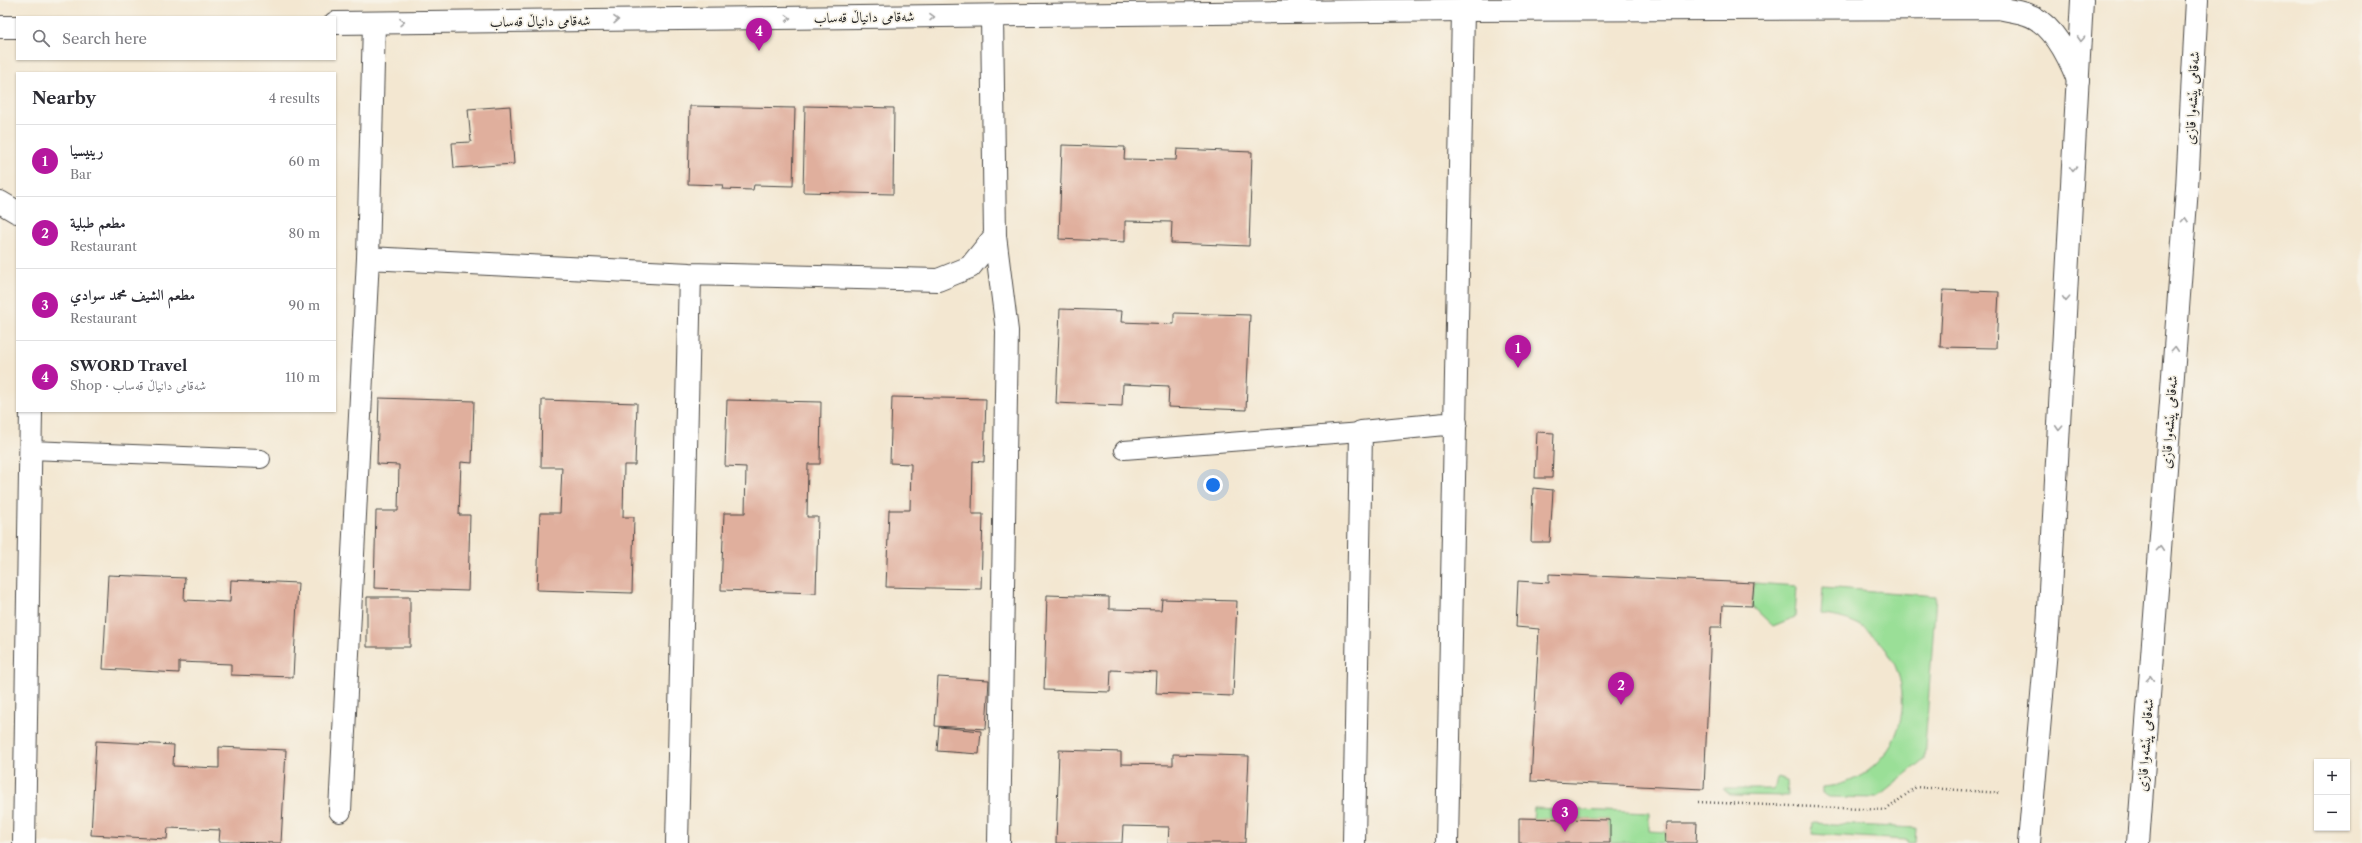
<!DOCTYPE html>
<html lang="en">
<head>
<meta charset="utf-8">
<style>
	:root { --surface:#fff; --page:#f2f2f3; --text:#2b2b33; --muted:#7c7c81; --line:#e1e1e2; --accent:#b5179e }
	body { margin:0; font-family:"Libre Caslon Text",Amiri,serif; background:var(--page); color:var(--text) }
	.controls { position:absolute; right:12px; bottom:12px; display:grid; overflow:hidden; border-radius:0px; box-shadow:0 1px 3px #0004 }
	.controls button { width:36px; height:36px; display:grid; place-items:center; padding:0; border:0; border-bottom:1px solid var(--line); background:var(--surface); color:var(--text); font:20px sans-serif }
	.you { position:absolute; left:1213px; top:485px; width:14px; height:14px; margin:-10px; border:3px solid #fff; border-radius:50%; background:#1a73e8; box-shadow:0 0 0 6px #1a73e833 }
	.badge { display:grid; place-items:center; width:26px; height:26px; border-radius:50%; background:var(--accent); color:#fff; font-size:13px; font-weight:700 }
	.pin { position:absolute; translate:-50% -33px; filter:drop-shadow(0 1px 2px #0008) }
	.pin::after { content:''; position:absolute; top:21px; width:14px; height:12px; background:inherit; clip-path:polygon(0 0,100% 0,50% 100%) }
	.list { margin:0; padding:0; list-style:none }
	h2 { display:flex; justify-content:space-between; align-items:center; height:52px; margin:0; padding:0 16px; font-size:17px }
	h2 small { font-size:13px; font-weight:400; color:var(--muted) }
	.list li { display:grid; grid-template-columns:26px 1fr auto; gap:12px; align-items:center; box-sizing:border-box; height:72px; padding:0 16px; border-top:1px solid var(--line) }
	.list b { display:block; font-size:15px; white-space:nowrap }
	.list p { margin:0; font-size:13px; white-space:nowrap; color:var(--muted) }
	.list em { font-size:13px; font-style:normal; color:var(--muted) }
	.icon { flex:none; width:22px; height:22px; fill:none; stroke:currentColor; stroke-width:2; stroke-linecap:round; stroke-linejoin:round }
	.map { position:relative; flex:none; width:2362px; height:843px; overflow:hidden }
	.search { position:absolute; background:var(--surface); box-shadow:0 1px 3px #0004; left:16px; top:16px; width:320px; height:44px; display:flex; align-items:center; gap:10px; box-sizing:border-box; padding:0 14px; border-radius:0px; color:var(--muted); font-size:15px }
	.panel { position:absolute; background:var(--surface); box-shadow:0 1px 3px #0004; left:16px; top:72px; width:320px; height:340px; border-radius:0px }
	.map>svg:first-child { display:block }
	.green { fill:#9adf97; stroke:#628561 }
	.building { fill:#e0af9d }
	.lines { fill:none; stroke-linecap:round; stroke-linejoin:round }
	.lane-casing { stroke:#494744; stroke-width:20 }
	.street-casing { stroke:#494744; stroke-width:24 }
	.secondary-casing { stroke:#494744; stroke-width:24 }
	.highway-casing { stroke:#494744; stroke-width:24 }
	.path { stroke:#494744; stroke-width:2.5; stroke-dasharray:1 3; stroke-linecap:butt }
	.lane { stroke:#fff; stroke-width:18 }
	.street { stroke:#fff; stroke-width:22 }
	.secondary { stroke:#fff; stroke-width:22 }
	.highway { stroke:#fff; stroke-width:22 }
	.oneway { stroke:#a0a0a0 }
	.labels { text-anchor:middle; stroke-width:3.5; stroke-linejoin:round; paint-order:stroke }
	.street-label { font-size:14px; fill:#2b2b2b; stroke:#f7f3e8 }
</style>
</head>
<body>
<div class="map">
<svg width="2362" height="843" viewBox="0 0 2362 843">
	<rect width="100%" height="100%" fill="#f7f3e8"/>
	<filter id="ink" filterUnits="userSpaceOnUse"><feTurbulence type="fractalNoise" baseFrequency=".025" numOctaves="2"/><feDisplacementMap in="SourceGraphic" scale="8" xChannelSelector="R" yChannelSelector="G"/><feConvolveMatrix kernelMatrix="1 2 1 2 8 2 1 2 1" color-interpolation-filters="sRGB"/></filter>
	<filter id="wash" filterUnits="userSpaceOnUse"><feTurbulence type="fractalNoise" baseFrequency=".012" numOctaves="4" result="noise"/><feDisplacementMap in="SourceGraphic" scale="16" xChannelSelector="R" yChannelSelector="G"/><feGaussianBlur stdDeviation="0.9" result="paint"/><feColorMatrix in="noise" values="0 0 0 0 0 0 0 0 0 0 0 0 0 0 0 0 0 1.4 0 .05"/><feComposite in="paint" operator="in"/></filter>
	<g filter="url(#wash)">
		<rect width="100%" height="100%" fill="#f3e7d1"/>
		<!-- green -->
		<path class="green" d="M1754,583l43,3 -2,31 -22,9 -21,-20z
			M1823,587l113,9 -12,164 -47,38 -48,-1 -7,-4v-6c84,-5 109,-112 42,-159 -13,-9 -28,-11 -43,-14z
			M1777,778l10,3 1,15 -58,-1 -7,-6h51z
			M1534,808l115,5v18l17,1 -1,11h-55v-23l-77,-1z
			M1813,823l103,5 -1,15h-8v-3l-95,-6z"/>
		<g id="blocks">
			<!-- building -->
			<path class="building" d="M510,106l4,58 -60,4 -2,-25 19,-1 -3,-33z
				M690,106l105,2 -2,78 -39,-1 -1,5 -31,-1 1,-4 -35,-1z
				M805,106l89,2 -1,86 -90,-2z
				M1062,145l63,2 -1,12 52,1 1,-11 75,3 -3,94 -78,-3 1,-21 -47,-1v21l-66,-3z
				M1943,290l56,2 -3,56 -56,-1z
				M1060,309l62,2 -1,11 53,2v-11l76,2 -4,95 -78,-3 1,-21 -46,-2 -1,22 -66,-3z
				M892,397l94,2 -2,63 -11,-1 -1,53h11l-2,75 -95,-2 3,-77h21l1,-46 -21,-1z
				M379,398l95,3 -2,62 -11,-1 -2,53h11l-2,76 -94,-3 2,-77h22l1,-46 -22,-1z
				M542,400l95,3 -2,62h-11l-1,52h11l-2,76 -95,-3 3,-77h20l2,-46h-21z
				M727,400l94,2 -1,62h-12l-1,53h11l-2,76 -95,-3 3,-77h21l1,-46 -21,-1z
				M1537,432l17,1 -2,45h-17z
				M1533,488l20,2 -3,52h-19z
				M1549,574l205,9 -2,23 -29,-1 -1,22h-11l-7,162 -173,-8 8,-152 -23,-2 2,-46 31,2z
				M108,575l77,3 -1,22 46,2 1,-22 67,3 -5,94 -62,-2v-11l-52,-2v11l-76,-4z
				M1047,595l62,2v12l52,1 1,-11 75,2 -4,95 -77,-3 1,-21 -46,-2 -1,22 -66,-2z
				M367,597h43v50h-43z
				M938,677l51,3 -3,49 -51,-3z
				M939,727l42,4 -2,23 -42,-3z
				M96,741l78,4 -1,21 46,2v-21l67,3 -5,93 -62,-1 1,-12 -52,-2 -1,11 -76,-4z
				M1059,750l62,2v12l52,1v-11l76,2 -4,87h-77l1,-16 -46,-1 -1,17h-66z
				M1519,818l91,2v23h-91z
				M1666,823h31l-1,20h-31z"/>
		</g>
	</g>
	<g filter="url(#ink)">
		<use href="#blocks" fill-opacity="0" stroke="#494744" stroke-width="1"/>
		<g class="lines">
			<defs>
				<path id="lane" d="M30,450l231,9
					M1124,450l237,-18"/>
				<path id="street" d="M0,202l17,10
					M995,236l12,95 -8,512
					M368,258l322,16 248,6 32,-13 25,-31 -3,-220
					M340,811l28,-553 6,-235
					M24,843l7,-432
					M677,843l13,-569
					M1354,843l7,-411 95,-9
					M1447,843l16,-833"/>
				<path id="secondary" d="M335,23l1128,-13 535,-2c9,2 19,3 28,6 26,8 43,43 52,66
					M0,27h17"/>
				<path id="highway" d="M2029,843l19,-216 34,-627
					M2138,843l49,-655 10,-188"/>
			</defs>
			<!-- lane casing -->
			<use href="#lane" class="lane-casing"/>
			<!-- street casing -->
			<use href="#street" class="street-casing"/>
			<!-- secondary casing -->
			<use href="#secondary" class="secondary-casing"/>
			<!-- highway casing -->
			<use href="#highway" class="highway-casing"/>
			<!-- path -->
			<path class="path" d="M1698,802l188,8 30,-23 85,6"/>
			<!-- lane -->
			<use href="#lane" class="lane"/>
			<!-- street -->
			<use href="#street" class="street"/>
			<!-- secondary -->
			<use href="#secondary" class="secondary"/>
			<!-- highway -->
			<use href="#highway" class="highway"/>
		</g>
		<!-- one-way arrows -->
		<defs><path id="oneway-chevron" d="M-2-3.5L2.5 0L-2 3.5" fill="none" stroke-width="1.6" stroke-linecap="round" stroke-linejoin="round"/></defs>
		<g class="oneway">
			<use href="#oneway-chevron" transform="translate(932 17) rotate(-1)"/>
			<use href="#oneway-chevron" transform="translate(788 18) rotate(-1)"/>
			<use href="#oneway-chevron" transform="translate(616 20) rotate(-1)"/>
			<use href="#oneway-chevron" transform="translate(402 22) rotate(-1)"/>
			<use href="#oneway-chevron" transform="translate(2081 39) rotate(93)"/>
			<use href="#oneway-chevron" transform="translate(2073 169) rotate(93)"/>
			<use href="#oneway-chevron" transform="translate(2185 220) rotate(-86)"/>
			<use href="#oneway-chevron" transform="translate(2066 299) rotate(93)"/>
			<use href="#oneway-chevron" transform="translate(2175 349) rotate(-86)"/>
			<use href="#oneway-chevron" transform="translate(2059 428) rotate(93)"/>
			<use href="#oneway-chevron" transform="translate(2160 549) rotate(-86)"/>
			<use href="#oneway-chevron" transform="translate(2150 678) rotate(-86)"/>
		</g>
	</g>
	<g class="labels">
		<!-- street labels -->
		<g class="street-label">
			<text transform="translate(864 17) rotate(-1)" y="5">شەقامی دانیاڵ قەساب</text>
			<text transform="translate(540 21) rotate(-1)" y="5">شەقامی دانیاڵ قەساب</text>
			<text transform="translate(2192 98) rotate(-87)" y="5">شەقامی پێشەوا قازی</text>
			<text transform="translate(2169 422) rotate(-86)" y="5">شەقامی پێشەوا قازی</text>
			<text transform="translate(2145 745) rotate(-86)" y="5">شەقامی پێشەوا قازی</text>
		</g>
	</g>
</svg>
<div class="controls">
<button>+</button>
<button>−</button>
</div>
<div class="you"></div>
<div class="pin badge" style="left:1518px;top:368px">1</div>
<div class="pin badge" style="left:1621px;top:705px">2</div>
<div class="pin badge" style="left:1565px;top:832px">3</div>
<div class="pin badge" style="left:759px;top:51px">4</div>
<div class="search"><svg class="icon" aria-label="search" viewBox="0 0 24 24"><circle cx="10" cy="10" r="6"/><path d="M15 15l6 6"/></svg>Search here</div>
<section class="panel">
<h2>Nearby<small>4 results</small></h2>
<ul class="list">
<li><span class="badge">1</span><div><b>رينيسيا</b><p>Bar</p></div><em>60 m</em></li>
<li><span class="badge">2</span><div><b>مطعم طبلية</b><p>Restaurant</p></div><em>80 m</em></li>
<li><span class="badge">3</span><div><b>مطعم الشيف محمد سوادي</b><p>Restaurant</p></div><em>90 m</em></li>
<li><span class="badge">4</span><div><b>SWORD Travel</b><p>Shop · شەقامی دانیاڵ قەساب</p></div><em>110 m</em></li>
</ul>
</section>
</div>
</body>
</html>
